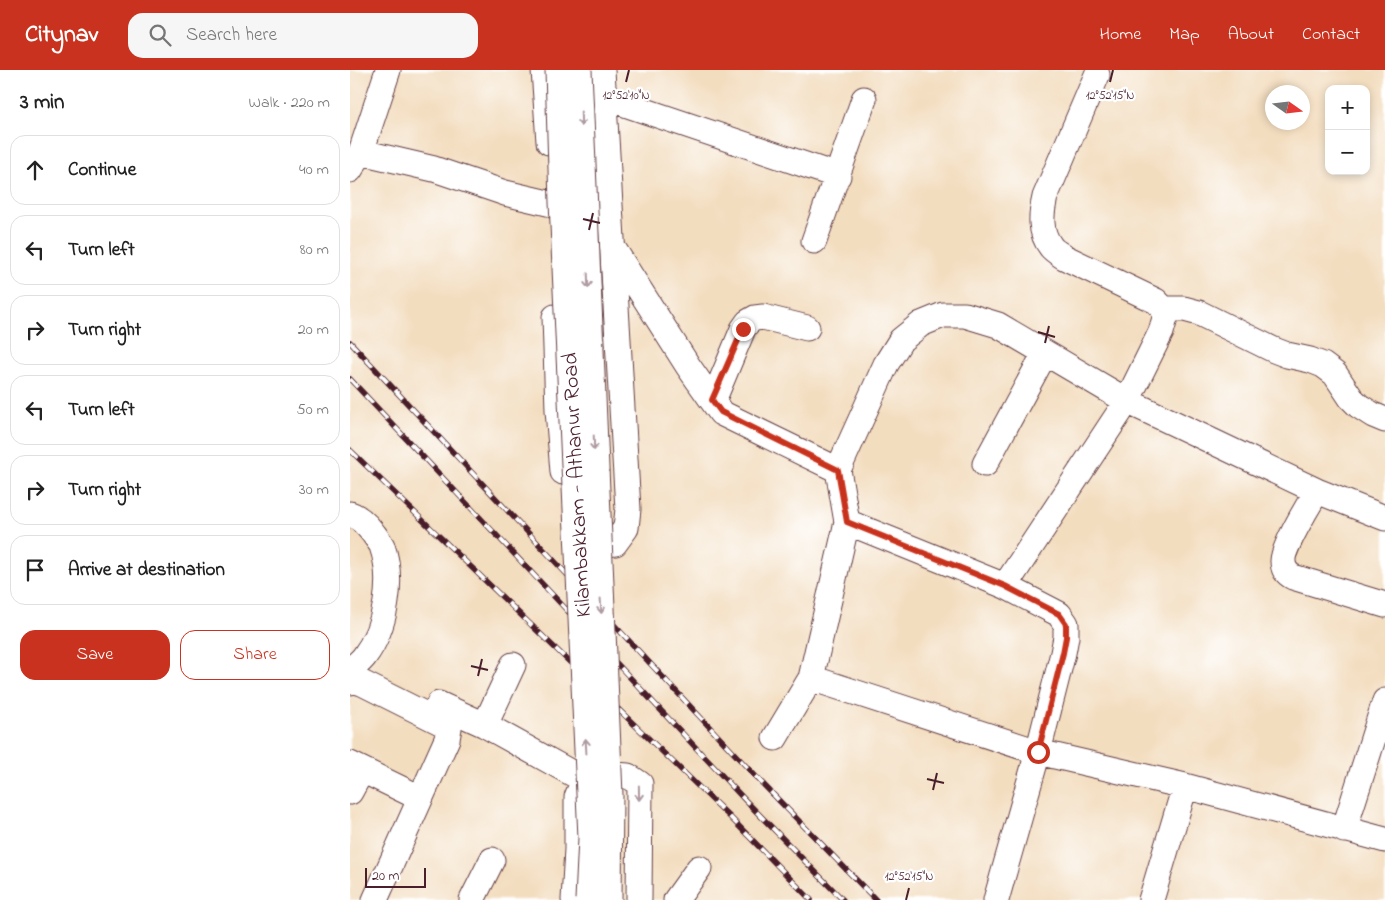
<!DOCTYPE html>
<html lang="en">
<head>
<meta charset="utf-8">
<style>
	:root { --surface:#fff; --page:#f6f6f6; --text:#222; --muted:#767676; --line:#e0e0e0; --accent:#c8321e }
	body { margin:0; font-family:"Indie Flower",sans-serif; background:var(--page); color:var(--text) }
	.controls { position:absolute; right:15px; top:15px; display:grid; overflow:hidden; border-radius:10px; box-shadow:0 2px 8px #0003 }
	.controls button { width:45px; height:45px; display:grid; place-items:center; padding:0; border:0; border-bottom:1px solid var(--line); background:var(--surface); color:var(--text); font:25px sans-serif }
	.compass { position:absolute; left:915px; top:15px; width:45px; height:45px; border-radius:50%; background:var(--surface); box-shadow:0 2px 8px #0003; rotate:104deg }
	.scale { position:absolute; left:15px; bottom:12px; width:61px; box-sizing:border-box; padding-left:5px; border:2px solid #4a1f2b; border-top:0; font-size:14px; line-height:18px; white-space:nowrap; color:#4a1f2b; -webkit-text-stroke:4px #fff; paint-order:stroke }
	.stop { position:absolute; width:15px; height:15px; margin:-11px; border:4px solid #c8321e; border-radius:50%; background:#fff }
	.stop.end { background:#c8321e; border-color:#fff; box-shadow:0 1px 5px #0008 }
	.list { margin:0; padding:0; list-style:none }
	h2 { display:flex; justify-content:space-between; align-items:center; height:65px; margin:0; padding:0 20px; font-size:21px }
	h2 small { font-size:16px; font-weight:400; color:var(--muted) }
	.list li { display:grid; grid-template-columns:32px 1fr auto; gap:15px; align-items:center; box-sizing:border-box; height:70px; margin:0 10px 10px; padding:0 10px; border:1px solid var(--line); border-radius:15px }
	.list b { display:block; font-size:19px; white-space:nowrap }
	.list em { font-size:16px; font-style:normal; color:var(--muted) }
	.actions { display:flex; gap:10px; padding:15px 20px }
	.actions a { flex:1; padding:11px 0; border:1px solid var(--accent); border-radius:15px; text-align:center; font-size:18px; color:var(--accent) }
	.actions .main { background:var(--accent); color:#fff }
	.icon { flex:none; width:28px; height:28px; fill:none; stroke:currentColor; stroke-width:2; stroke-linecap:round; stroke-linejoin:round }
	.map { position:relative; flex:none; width:1035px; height:830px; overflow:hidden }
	header { display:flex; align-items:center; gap:30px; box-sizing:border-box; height:70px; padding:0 25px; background:var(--accent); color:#fff }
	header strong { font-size:24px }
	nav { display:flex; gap:28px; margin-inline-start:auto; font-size:18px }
	.search { width:350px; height:45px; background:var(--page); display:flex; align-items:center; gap:12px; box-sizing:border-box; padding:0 18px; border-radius:15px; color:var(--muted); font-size:19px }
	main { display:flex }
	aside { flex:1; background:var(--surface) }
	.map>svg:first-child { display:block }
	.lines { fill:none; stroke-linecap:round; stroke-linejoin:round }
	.minor-casing { stroke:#633c41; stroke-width:27 }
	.minor { stroke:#fff; stroke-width:25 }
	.rail-casing { stroke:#4a1f2b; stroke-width:5.5 }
	.rail { stroke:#fff; stroke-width:4; stroke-dasharray:11; stroke-linecap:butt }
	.minor-bridge-casing { stroke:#633c41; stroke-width:27; stroke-linecap:butt }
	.minor-bridge { stroke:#fff; stroke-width:25 }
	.oneway { stroke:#ae9aa0 }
	.route { stroke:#c8321e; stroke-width:6 }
	.ticks { fill:none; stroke:#4a1f2b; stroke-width:2 }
	.labels { text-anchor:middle; stroke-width:4.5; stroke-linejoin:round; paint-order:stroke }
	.street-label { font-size:22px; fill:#4a1f2b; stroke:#fff }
	.ticks-label { font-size:12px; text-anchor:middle; fill:#4a1f2b; stroke:#fff; stroke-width:4.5; stroke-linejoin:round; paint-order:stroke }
</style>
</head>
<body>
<header>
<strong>Citynav</strong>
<div class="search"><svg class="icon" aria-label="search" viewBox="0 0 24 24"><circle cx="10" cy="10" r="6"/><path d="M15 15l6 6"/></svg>Search here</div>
<nav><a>Home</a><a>Map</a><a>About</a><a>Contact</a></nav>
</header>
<main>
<aside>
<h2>3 min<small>Walk · 220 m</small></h2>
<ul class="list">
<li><svg class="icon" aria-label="ahead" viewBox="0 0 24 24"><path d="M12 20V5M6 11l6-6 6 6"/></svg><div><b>Continue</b></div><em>40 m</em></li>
<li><svg class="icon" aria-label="left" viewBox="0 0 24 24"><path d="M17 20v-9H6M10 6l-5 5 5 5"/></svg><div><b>Turn left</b></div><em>80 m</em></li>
<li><svg class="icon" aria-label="right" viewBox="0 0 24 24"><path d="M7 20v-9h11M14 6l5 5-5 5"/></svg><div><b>Turn right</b></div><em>20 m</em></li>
<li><svg class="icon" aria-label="left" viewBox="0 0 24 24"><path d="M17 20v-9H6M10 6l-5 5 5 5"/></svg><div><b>Turn left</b></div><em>50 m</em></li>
<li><svg class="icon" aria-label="right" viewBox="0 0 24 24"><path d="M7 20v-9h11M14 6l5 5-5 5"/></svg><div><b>Turn right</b></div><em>30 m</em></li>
<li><svg class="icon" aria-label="arrive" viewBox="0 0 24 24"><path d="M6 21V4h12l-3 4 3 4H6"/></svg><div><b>Arrive at destination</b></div></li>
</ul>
<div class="actions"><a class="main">Save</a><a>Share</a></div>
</aside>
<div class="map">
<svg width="1035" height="830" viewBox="0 0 1035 830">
	<rect width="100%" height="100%" fill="#fff"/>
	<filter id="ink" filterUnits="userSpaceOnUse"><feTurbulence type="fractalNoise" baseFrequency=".02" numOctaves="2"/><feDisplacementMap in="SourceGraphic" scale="10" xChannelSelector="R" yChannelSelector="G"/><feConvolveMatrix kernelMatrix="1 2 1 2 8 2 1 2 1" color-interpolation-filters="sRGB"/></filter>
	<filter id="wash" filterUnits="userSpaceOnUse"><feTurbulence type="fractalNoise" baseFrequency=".0096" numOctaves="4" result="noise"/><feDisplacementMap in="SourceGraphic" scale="20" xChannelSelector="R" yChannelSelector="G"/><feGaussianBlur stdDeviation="1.12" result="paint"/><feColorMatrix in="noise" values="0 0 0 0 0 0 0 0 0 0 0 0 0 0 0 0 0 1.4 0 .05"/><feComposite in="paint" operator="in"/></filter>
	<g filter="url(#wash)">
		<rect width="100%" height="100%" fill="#f3ddbf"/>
	</g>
	<g filter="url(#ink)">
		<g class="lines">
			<defs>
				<path id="minor" d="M194,0l5,72
					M254,27l234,79
					M11,82l27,-82
					M0,100l11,-18 73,17 71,24 47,11 25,17
					M464,171l50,-142
					M263,178l75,118 33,47 117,57 9,52 -36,156 -36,60
					M814,239h20l15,4 75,37 13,5 23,5 13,5 12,9 16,24 8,8 14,9 12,5
					M205,247l3,93 5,62
					M363,331l30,-72 5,-7 7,-4 8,-1 44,11
					M635,394l60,-111
					M488,400l48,-106 15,-24 20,-16 22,-9h22l33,10 129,76 190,90 68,27
					M967,421c-8,13 -35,58 -34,70 0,8 4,13 10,16l92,28
					M0,444c10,3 17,11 23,19 3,4 7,9 9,13 12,34 4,82 -18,111 -4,5 -10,9 -14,14
					M497,452l158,64 54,28 7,10v13l-3,16 -25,99 -42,148
					M230,465c12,10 20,10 35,8l11,-15 2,-19 -26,-439
					M655,516l122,-185 34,-69 4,-14 -1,-9 -8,-8 -92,-44c-4,-3 -10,-6 -13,-10 -12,-15 -10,-33 -6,-50l52,-122
					M461,608l227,74 147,34 200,54
					M0,612l5,-1 7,2 84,42 3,3 -2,11 -72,161
					M89,634l46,21 99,55
					M135,655l28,-60
					M0,694l70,34
					M0,722l12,-22
					M994,760l41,-129
					M122,830l20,-40
					M224,830l3,-51v-52l7,-17 31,-5 13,1 12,8 -1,116
					M326,830l23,-32
					M801,830l34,-114"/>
			</defs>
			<!-- minor casing -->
			<use href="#minor" class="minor-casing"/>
			<!-- minor -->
			<use href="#minor" class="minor"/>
			<defs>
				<path id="rail" d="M0,272l409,438 117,120
					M0,309l394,420 99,101
					M0,380l380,367 81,83"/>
			</defs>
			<!-- rail casing -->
			<use href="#rail" class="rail-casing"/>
			<!-- rail -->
			<use href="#rail" class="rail"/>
			<defs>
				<path id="minor-bridge" d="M208,0l4,132 29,636 -3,62
					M229,0l31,725 -1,105"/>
			</defs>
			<!-- minor-bridge casing -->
			<use href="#minor-bridge" class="minor-bridge-casing"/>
			<!-- minor-bridge -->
			<use href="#minor-bridge" class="minor-bridge"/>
		</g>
		<!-- one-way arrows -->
		<defs><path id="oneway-shaft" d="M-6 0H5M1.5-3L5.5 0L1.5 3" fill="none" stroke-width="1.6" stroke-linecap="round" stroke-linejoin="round" transform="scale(1.25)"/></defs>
		<g class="oneway">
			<use href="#oneway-shaft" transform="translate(231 49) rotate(88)"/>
			<use href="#oneway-shaft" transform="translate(238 211) rotate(88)"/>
			<use href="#oneway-shaft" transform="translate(244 373) rotate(88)"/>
			<use href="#oneway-shaft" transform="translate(251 536) rotate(87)"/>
			<use href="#oneway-shaft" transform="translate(236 676) rotate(-93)"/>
			<use href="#oneway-shaft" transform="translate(289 723) rotate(89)"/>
		</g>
	</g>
	<g class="lines" filter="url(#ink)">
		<!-- route -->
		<path class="route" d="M393,259l-31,71 9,12 117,58 9,52 158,64 54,28 7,10v13l-3,16 -25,99"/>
	</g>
	<!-- ticks -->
	<path class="ticks" d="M276,12l3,-12M760,12l3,-12M233,149l17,4M239,160l4,-17M688,262l17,5M695,273l4,-17M121,596l17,4M128,606l4,-17M577,709l17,4M583,720l4,-17M556,830l3,-12"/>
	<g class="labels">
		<!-- street labels -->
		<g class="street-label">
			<text transform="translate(225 415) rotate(-93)" y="8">Kilambakkam - Athanur Road</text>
		</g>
	</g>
	<g class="ticks-label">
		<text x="276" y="29">12°52'10"N</text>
		<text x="760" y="29">12°52'15"N</text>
		<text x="559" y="810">12°52'15"N</text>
	</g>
</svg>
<div class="controls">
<button>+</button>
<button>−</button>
</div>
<svg class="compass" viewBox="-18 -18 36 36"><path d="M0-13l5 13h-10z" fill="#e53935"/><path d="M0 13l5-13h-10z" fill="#767676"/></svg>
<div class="scale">20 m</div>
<div class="stop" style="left:688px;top:682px"></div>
<div class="stop end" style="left:393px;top:259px"></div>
</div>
</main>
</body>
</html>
